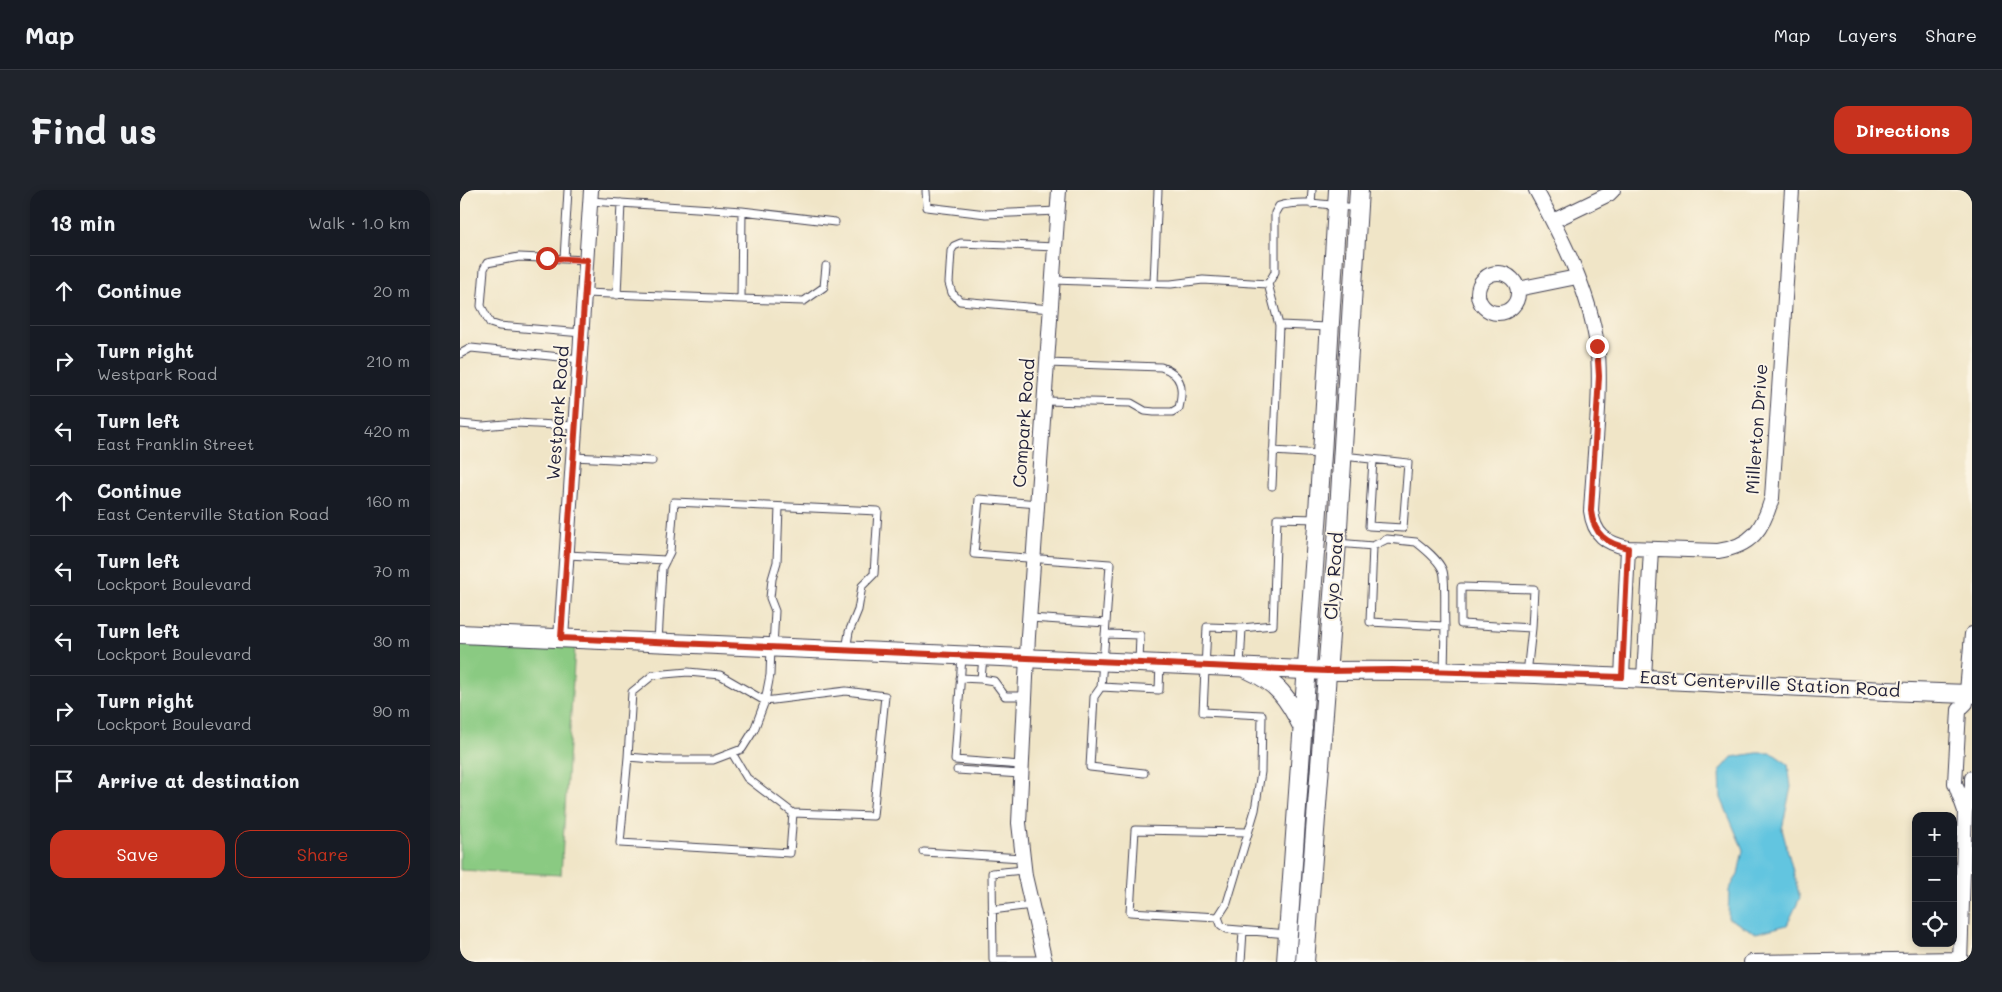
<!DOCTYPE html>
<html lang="en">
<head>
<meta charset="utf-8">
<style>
	:root { --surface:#171b24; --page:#20242c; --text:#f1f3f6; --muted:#9ea1a6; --line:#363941; --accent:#c8321e }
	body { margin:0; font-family:Mali,sans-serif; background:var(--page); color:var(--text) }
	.controls { position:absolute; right:15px; bottom:15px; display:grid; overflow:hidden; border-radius:10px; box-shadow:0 2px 8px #0003 }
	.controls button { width:45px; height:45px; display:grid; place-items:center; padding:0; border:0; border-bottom:1px solid var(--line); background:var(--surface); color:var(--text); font:25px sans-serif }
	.stop { position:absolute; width:15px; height:15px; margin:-11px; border:4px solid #c8321e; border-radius:50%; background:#fff }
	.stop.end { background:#c8321e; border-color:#fff; box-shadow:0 1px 5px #0008 }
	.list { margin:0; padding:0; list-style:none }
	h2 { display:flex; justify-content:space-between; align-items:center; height:65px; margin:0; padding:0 20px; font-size:21px }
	h2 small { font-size:16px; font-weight:400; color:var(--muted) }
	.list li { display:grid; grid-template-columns:32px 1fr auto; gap:15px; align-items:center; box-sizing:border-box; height:70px; padding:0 20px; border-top:1px solid var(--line) }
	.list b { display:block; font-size:19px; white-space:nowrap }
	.list p { margin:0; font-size:16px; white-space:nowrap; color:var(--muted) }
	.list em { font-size:16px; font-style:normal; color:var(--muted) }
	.actions { display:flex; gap:10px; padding:15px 20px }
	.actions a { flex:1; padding:11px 0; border:1px solid var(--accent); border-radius:15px; text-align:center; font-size:18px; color:var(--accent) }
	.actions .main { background:var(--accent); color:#fff }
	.icon { flex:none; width:28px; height:28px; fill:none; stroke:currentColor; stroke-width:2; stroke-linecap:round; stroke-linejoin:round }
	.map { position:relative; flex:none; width:1512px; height:772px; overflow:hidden; border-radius:15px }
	header { display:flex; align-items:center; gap:30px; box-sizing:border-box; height:70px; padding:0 25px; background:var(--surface); border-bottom:1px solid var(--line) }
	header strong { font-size:24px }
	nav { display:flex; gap:28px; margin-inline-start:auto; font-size:18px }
	.intro { display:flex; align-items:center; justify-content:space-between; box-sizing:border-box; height:120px; padding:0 30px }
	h1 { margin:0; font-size:35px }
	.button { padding:12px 22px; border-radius:15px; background:var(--accent); color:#fff; font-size:18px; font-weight:700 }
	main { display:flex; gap:30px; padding:0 30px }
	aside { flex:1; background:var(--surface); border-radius:15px; box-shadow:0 2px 8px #0003 }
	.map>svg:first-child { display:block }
	.green { fill:#8aca82; stroke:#56765e }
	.water { fill:#62c5e0; stroke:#42748e }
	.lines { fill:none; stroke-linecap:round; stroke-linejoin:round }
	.service-casing { stroke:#413f50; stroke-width:9 }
	.minor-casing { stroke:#413f50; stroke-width:16 }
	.tertiary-casing { stroke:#413f50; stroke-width:20 }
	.service { stroke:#fff; stroke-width:7 }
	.minor { stroke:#fff; stroke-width:14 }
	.tertiary { stroke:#fff; stroke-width:18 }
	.route { stroke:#c8321e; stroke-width:6 }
	.labels { text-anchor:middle; stroke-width:4; stroke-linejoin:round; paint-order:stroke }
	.street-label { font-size:18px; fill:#22223b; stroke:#fcf5e5 }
</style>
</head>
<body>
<header>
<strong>Map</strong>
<nav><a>Map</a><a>Layers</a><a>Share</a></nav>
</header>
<div class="intro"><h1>Find us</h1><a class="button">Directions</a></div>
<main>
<aside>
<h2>13 min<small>Walk · 1.0 km</small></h2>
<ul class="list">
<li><svg class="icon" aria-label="ahead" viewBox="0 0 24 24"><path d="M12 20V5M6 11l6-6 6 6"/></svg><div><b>Continue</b></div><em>20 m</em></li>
<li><svg class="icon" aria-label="right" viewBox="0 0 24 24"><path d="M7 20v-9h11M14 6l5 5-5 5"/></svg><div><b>Turn right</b><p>Westpark Road</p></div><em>210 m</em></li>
<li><svg class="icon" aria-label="left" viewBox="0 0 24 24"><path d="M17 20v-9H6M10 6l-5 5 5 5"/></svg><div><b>Turn left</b><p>East Franklin Street</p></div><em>420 m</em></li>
<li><svg class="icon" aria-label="ahead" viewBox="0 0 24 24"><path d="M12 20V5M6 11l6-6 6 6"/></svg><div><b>Continue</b><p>East Centerville Station Road</p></div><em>160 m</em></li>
<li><svg class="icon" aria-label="left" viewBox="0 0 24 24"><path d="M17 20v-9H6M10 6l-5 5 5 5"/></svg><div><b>Turn left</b><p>Lockport Boulevard</p></div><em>70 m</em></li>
<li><svg class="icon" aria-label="left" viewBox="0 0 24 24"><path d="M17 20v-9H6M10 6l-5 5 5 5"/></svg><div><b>Turn left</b><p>Lockport Boulevard</p></div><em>30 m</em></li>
<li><svg class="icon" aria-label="right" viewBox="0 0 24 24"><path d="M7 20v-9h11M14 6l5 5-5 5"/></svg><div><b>Turn right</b><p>Lockport Boulevard</p></div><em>90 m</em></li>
<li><svg class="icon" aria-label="arrive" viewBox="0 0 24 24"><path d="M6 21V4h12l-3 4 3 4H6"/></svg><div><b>Arrive at destination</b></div></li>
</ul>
<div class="actions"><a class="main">Save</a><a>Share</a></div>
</aside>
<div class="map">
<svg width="1512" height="772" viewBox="0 0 1512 772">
	<rect width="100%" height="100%" fill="#fcf5e5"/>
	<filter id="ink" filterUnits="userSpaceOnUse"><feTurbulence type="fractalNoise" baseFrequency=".02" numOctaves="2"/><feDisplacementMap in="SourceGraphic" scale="10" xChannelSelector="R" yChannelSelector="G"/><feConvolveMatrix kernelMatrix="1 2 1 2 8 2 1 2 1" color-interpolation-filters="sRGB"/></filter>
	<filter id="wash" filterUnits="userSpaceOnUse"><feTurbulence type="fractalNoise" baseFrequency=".0096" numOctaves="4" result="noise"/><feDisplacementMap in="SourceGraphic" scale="20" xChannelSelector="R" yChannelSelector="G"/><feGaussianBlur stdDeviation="1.12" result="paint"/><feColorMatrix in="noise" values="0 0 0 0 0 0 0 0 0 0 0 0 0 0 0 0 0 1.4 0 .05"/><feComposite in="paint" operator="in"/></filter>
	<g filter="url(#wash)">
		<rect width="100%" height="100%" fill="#f0e5c7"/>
		<!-- green -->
		<path class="green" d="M0,444l115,13 -14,228 -101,-5z"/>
		<!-- water -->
		<path class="water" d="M1297,563h15l16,11 3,23 -9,42 18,69 -13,27 -31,8 -28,-15 1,-28 9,-16 5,-24 -22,-52 -1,-27 12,-14z"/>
	</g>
	<g filter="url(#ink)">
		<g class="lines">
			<defs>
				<path id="service" d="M466,1l1,16 59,7 72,-3
					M851,14l1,-14
					M282,21l93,11
					M104,69l4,-69
					M593,90l118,4 32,-4 65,4 11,41 49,2
					M694,93l4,-93
					M808,94l7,-12v-59l4,-7c24,-7 54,0 79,2
					M125,103l156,6 1,-88 -152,-10
					M157,105l4,-92
					M281,109l63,2 20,-14 2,-21
					M591,119l-91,-8 -8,-8 -3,-10 2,-32 3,-5 7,-3 94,4
					M122,143l-83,-7 -9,-3 -9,-17 3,-37 3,-6 32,-6 68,3
					M0,164l11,-6 109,11
					M585,211l86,2 14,8 9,1h18l7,-4c5,-20 3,-34 -18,-41l-114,-4
					M0,234l23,2 33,-3 60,3
					M813,261l49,3
					M883,266l65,7 -5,65 -34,-2 4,-66
					M114,267l78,4
					M812,296l7,-161
					M578,314l-59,-5 -5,55 136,10 -4,59
					M877,353l36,3 -3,76 75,4 -1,46
					M913,356l14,-7 29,3c9,7 23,18 27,29 3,9 1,41 2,55
					M107,365l99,5
					M570,428l76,5 -5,64 -7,10 -4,70 54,6
					M782,438l31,-3 4,-107 40,1
					M645,444l35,1 -1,28
					M198,452l4,-74 8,-16 4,-50 204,9 -4,63 -12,12 -4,24 -9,22 -3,18
					M313,457l2,-36 -5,-13 2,-19 5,-17 2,-55
					M502,466l-7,104 66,5
					M523,467l-2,22 13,2 11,15h20
					M780,476l2,-38 -35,-1 -4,85 59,3 -1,57 -6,38 -28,93 -9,14 3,8 6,4 61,5
					M1067,484l5,-46 2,-39 -73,-2v37l71,4
					M500,488l21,1
					M641,497l58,3 1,-26
					M272,563l15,25 46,35 80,3 12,-120 -39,-5 -81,10 -45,-26 -32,-3 -35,3 -21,17 -4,65 36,3h49l29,-11 12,-19 11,-29 5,-26 1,-28
					M168,567l-8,86 170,10 3,-40
					M497,580l64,4
					M464,662l98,6
					M564,680l-32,3 1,87h51
					M532,720l40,-5
					M758,727l-88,-5 5,-82 113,2
					M781,772l2,-31"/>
				<path id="minor" d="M1076,0c26,48 53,100 61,155 3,21 2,43 1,64 -2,34 -5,68 -7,102 3,24 15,32 37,37l90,3c34,-5 45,-22 54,-53l20,-308
					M1093,31l56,-27 4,-4
					M1018 103a20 20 0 1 1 40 0a20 20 0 1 1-40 0Z
					M1058,99l59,-12
					M101,448l30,-448
					M1162,487l6,-129
					M1184,488l7,-129
					M1506,513l6,-69
					M1505,621l-10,-28 4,-73 7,-7
					M585,772l-20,-86 -6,-53 9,-187 31,-446
					M1291,772l209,-3
					M1500,772l5,-151 7,-24v-9"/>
				<path id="tertiary" d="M0,444l867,37c215,-3 430,17 645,23
					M787,479c31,14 41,29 56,59
					M826,772l36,-508 16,-264
					M845,772l32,-419 22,-353"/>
			</defs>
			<!-- service casing -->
			<use href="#service" class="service-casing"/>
			<!-- minor casing -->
			<use href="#minor" class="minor-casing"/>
			<!-- tertiary casing -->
			<use href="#tertiary" class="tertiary-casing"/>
			<!-- service -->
			<use href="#service" class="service"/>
			<!-- minor -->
			<use href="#minor" class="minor"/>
			<!-- tertiary -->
			<use href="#tertiary" class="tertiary"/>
		</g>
	</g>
	<g class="lines" filter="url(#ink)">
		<!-- route -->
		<path class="route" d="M87,68l40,2 -26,378 766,33 65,-1 230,7 6,-129c-22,-5 -34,-13 -37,-37l8,-135 -2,-30"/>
	</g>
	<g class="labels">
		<!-- street labels -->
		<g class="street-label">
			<text transform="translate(98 223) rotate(-86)" y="6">Westpark Road</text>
			<text transform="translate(564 233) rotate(-86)" y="6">Compark Road</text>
			<text transform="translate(1297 239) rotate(-86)" y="6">Millerton Drive</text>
			<text transform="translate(874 386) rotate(-86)" y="6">Clyo Road</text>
			<text transform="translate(1310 494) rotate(3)" y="6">East Centerville Station Road</text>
		</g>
	</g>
</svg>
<div class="controls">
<button>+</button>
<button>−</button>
<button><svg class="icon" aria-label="locate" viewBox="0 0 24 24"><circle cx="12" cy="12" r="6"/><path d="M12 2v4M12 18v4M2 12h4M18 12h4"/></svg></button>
</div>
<div class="stop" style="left:87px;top:68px"></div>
<div class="stop end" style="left:1137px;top:156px"></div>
</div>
</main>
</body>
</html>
